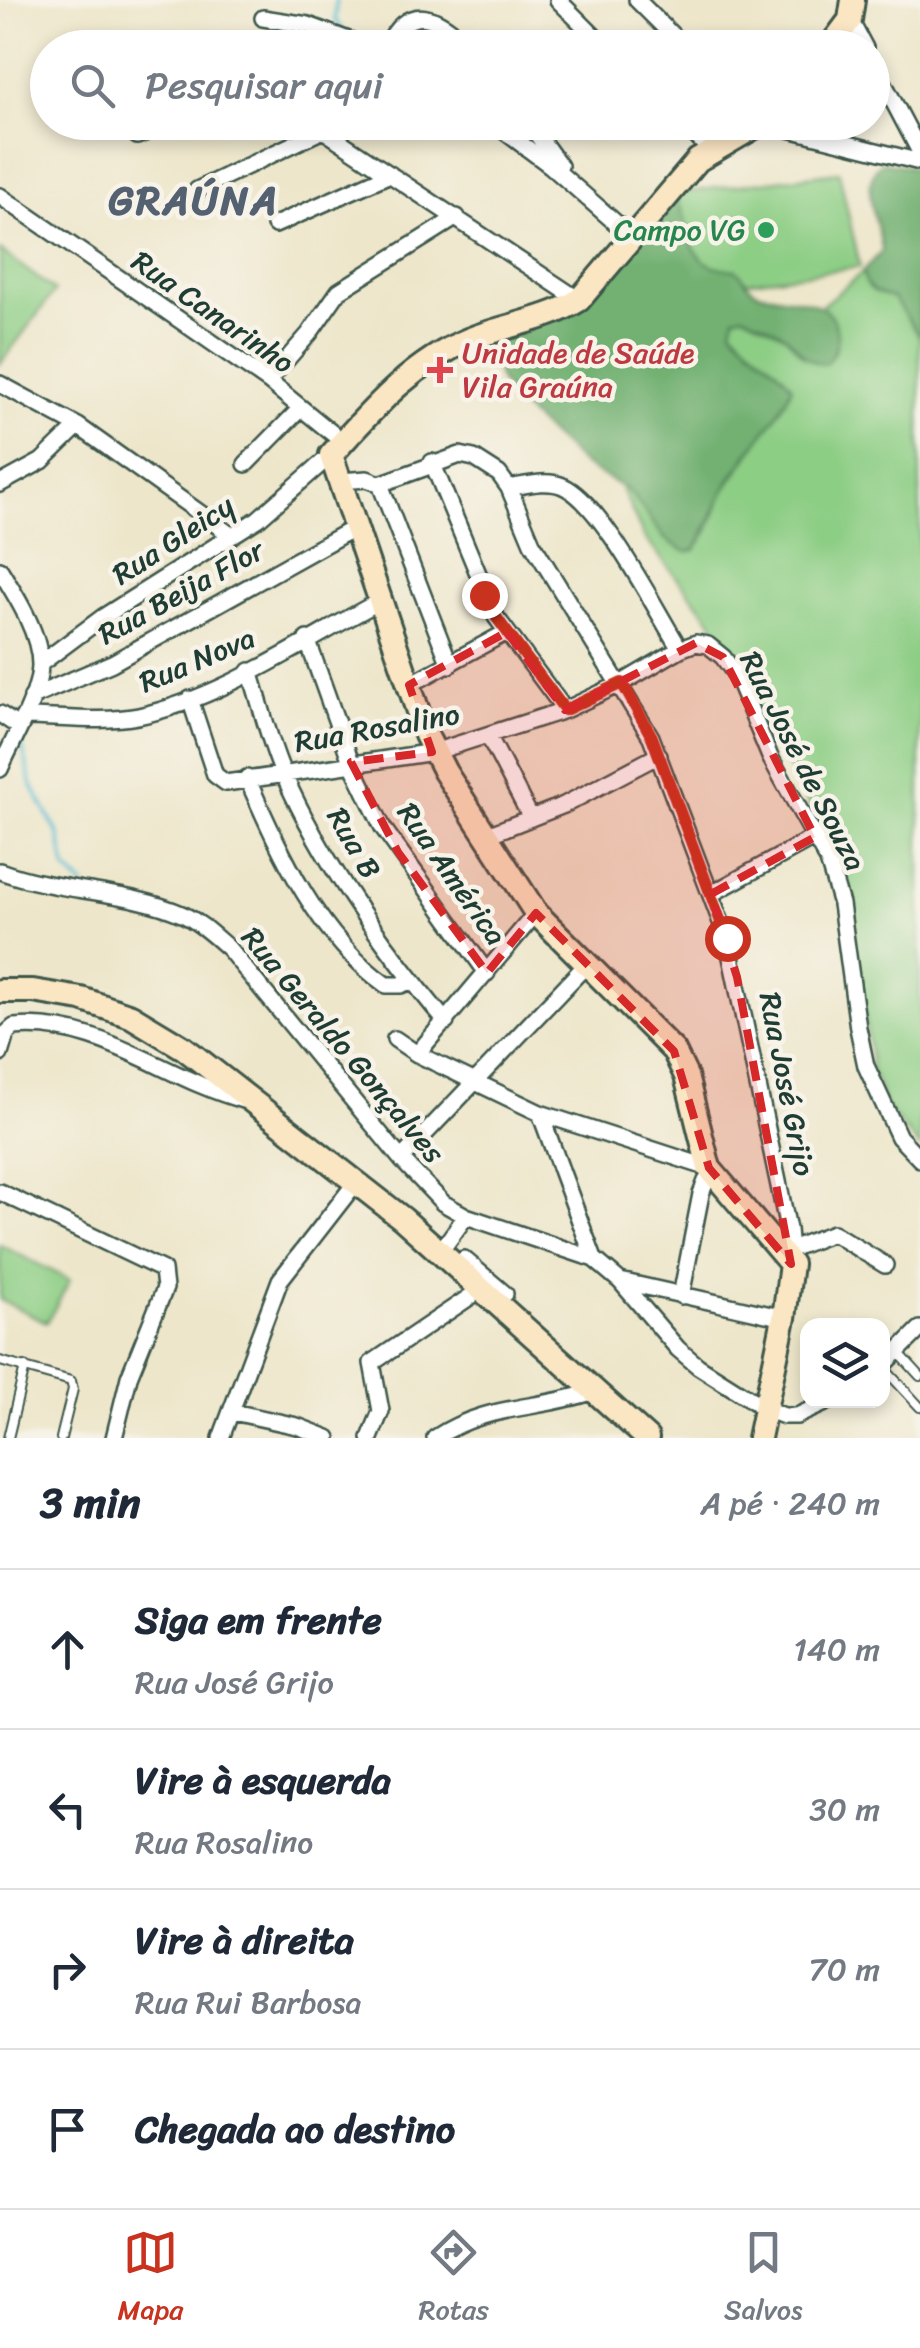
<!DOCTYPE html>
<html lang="pt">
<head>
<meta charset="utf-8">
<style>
	:root { --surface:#fff; --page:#f2f2f3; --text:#1f2937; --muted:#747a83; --line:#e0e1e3; --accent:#c8321e }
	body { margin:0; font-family:Sriracha,sans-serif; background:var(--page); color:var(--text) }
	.controls { position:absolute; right:30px; bottom:30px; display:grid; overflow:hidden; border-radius:20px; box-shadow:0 5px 15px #0003 }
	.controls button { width:90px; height:90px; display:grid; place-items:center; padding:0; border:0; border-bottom:2px solid var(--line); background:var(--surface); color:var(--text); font:50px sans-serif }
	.stop { position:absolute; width:30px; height:30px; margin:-22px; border:8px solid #c8321e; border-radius:50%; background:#fff }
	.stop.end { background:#c8321e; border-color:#fff; box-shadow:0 2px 10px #0008 }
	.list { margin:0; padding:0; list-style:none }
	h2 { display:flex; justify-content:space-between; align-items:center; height:130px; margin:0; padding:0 40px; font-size:42px }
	h2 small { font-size:32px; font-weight:400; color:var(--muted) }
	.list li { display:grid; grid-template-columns:65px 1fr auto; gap:30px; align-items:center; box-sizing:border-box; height:160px; padding:0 40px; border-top:2px solid var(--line) }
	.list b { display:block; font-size:38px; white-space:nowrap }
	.list p { margin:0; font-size:32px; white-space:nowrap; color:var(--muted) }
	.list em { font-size:32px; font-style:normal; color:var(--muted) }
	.icon { flex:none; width:55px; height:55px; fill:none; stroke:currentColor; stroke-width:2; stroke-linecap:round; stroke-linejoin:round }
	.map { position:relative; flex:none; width:920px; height:1438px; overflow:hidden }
	.search { position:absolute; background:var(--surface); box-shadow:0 5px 15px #0003; left:30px; right:30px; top:30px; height:110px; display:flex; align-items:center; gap:25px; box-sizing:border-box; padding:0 35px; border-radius:55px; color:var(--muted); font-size:38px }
	.sheet { height:770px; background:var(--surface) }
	nav { display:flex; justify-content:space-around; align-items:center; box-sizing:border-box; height:140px; border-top:2px solid var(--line); background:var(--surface); font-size:28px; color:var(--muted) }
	nav a { display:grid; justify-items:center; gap:5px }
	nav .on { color:var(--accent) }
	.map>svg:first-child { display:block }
	.green { fill:#8dce85; stroke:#56865c; stroke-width:2.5 }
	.forest { fill:#72b172; stroke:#487753; stroke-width:2.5 }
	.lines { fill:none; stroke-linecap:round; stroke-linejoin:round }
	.stream { stroke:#53bbd1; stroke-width:4 }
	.lane-casing { stroke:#3e564a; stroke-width:12 }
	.street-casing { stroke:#3e564a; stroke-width:20 }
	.secondary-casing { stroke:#3e564a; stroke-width:28 }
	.lane { stroke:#fff; stroke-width:8 }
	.street { stroke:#fff; stroke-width:15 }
	.secondary { stroke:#fbe6c4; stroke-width:22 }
	.route { stroke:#c8321e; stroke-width:12 }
	.marked { fill:#d62828; fill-opacity:0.2; stroke:#d62828; stroke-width:8; stroke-dasharray:20 12; stroke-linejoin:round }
	.leisure-dot { fill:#2e9e5b; stroke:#f7f3e8; stroke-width:4 }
	.health-dot { fill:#e0444e; stroke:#f7f3e8; stroke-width:4 }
	.labels { text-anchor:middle; stroke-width:9; stroke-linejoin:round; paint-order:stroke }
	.leisure-label { font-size:30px; fill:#27864d; stroke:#f7f3e8; text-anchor:end }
	.street-label { font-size:30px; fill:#1f3d34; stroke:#f7f3e8 }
	.health-label { font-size:30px; fill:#be3a42; stroke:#f7f3e8; text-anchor:start }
	.district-label { font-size:40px; font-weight:bold; letter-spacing:2.5px; fill:#546171; stroke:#f7f3e8 }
</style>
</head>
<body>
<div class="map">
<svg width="920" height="1438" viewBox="0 0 920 1438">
	<rect width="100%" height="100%" fill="#f7f3e8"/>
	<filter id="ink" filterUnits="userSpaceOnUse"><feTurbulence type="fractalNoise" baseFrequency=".01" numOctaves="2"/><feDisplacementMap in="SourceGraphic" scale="20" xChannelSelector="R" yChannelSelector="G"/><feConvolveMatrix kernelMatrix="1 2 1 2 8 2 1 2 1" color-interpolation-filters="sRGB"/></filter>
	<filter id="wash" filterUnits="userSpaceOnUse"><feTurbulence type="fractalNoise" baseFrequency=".0048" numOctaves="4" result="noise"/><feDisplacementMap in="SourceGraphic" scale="40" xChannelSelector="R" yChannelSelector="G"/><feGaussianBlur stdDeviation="2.25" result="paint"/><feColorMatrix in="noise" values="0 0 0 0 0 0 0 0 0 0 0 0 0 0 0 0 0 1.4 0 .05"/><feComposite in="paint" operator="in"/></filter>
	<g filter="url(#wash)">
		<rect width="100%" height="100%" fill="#ede6ca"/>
		<!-- green -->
		<path class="green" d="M839,172l21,95 -172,22 -11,-96z
			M0,250l55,41 -55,73z
			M863,272c2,15 16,22 30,26l27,39v811l-33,-40 -15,-37 -11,-87 -21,-120 -130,-246 -66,-81 -25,-54 18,15 6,11 52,41 13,-19 15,-38 63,-93 -14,-34 -40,-37 3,-12 8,-3 43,22 17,20 29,-40 -12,-9z
			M0,1245l70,35 -23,42 -47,-22z"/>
		<!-- forest -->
		<path class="forest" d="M881,162l39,6v169l-27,-39c-16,-4 -28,-8 -30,-26l19,-21c-2,-30 -25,-63 -1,-89z
			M675,196c23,36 3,69 61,74 9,7 11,18 23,22 25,9 68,2 77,35 4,16 -1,26 -11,37 -21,-2 -24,-15 -38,-27 -12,-10 -30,-16 -44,-23l-8,3 -3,12c17,22 44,34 60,57 -16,40 -50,69 -69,107 -9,20 -17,38 -28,57l-9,2 -21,-13 -36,-48 -45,-26 -67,-61 -18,-25 -8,-35 48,-20z"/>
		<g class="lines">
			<!-- stream -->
			<path class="stream" d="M336,0l-1,19 8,11
				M21,741l11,45 27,49 7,34 17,16"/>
		</g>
	</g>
	<g filter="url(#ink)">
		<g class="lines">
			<defs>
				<path id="lane" d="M898,1352l22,24
					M0,1361l71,20 2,8 -12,49
					M883,1367l37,40
					M8,1438l17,-71"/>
				<path id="street" d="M558,0l48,48
					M637,0l48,48
					M263,18l45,7 62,23
					M850,20l15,28
					M386,48c22,-48 53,-33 84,0
					M872,61l48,91
					M492,122l59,44 82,72
					M528,122l32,44
					M682,122l29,29
					M761,122l159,40
					M137,136l34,-14
					M197,190l126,-60 256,170
					M0,196l268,185 75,61
					M275,225l115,-51
					M268,381l41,-47 30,-43 118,-74
					M0,384l78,42 154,110
					M432,462l64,155 69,93
					M246,464l55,-56
					M340,481l27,-2 13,5 70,181
					M0,484l42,-23 36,-35
					M380,484l80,-29 14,3 25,16 10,14 23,55 119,194 76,201 61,291 3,34
					M509,488c17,-3 38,-9 54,-2 39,17 93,125 117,163
					M0,570c16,26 40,63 40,95 0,30 -28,76 -40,104
					M307,639l44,123 32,66 104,145
					M40,664l63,-47 155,-98 73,-64
					M250,671c11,34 19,70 33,102 40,91 100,173 163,249
					M409,685l98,-53
					M32,697l80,-34 242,-135
					M190,699l25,76 11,8 208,-31 131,-42 57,-27 58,-34 16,-6 12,2 15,12 13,18 34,82 58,104 13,43 17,124 8,38 33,71 21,22
					M0,714l19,13
					M23,717c37,0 79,6 115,-1 83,-17 168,-76 242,-115
					M488,735l43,83
					M247,778c34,76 70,158 139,207h15l10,-5
					M485,836l79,-31 95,-50
					M0,871c59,22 126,18 184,44 17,8 30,21 44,33l173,211 42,44 23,13 128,43 26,22 58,68 20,17 68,43 18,7h13l35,-16
					M711,894l104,-57
					M395,1039l22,15 123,59 169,55
					M0,1054l6,-20 8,-7c85,-8 151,52 229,73
					M417,1054l119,-141
					M540,1113l54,146
					M401,1159l185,-194
					M0,1192l163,78 2,18 -36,89 -15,61
					M791,1249l42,-16 52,32
					M440,1252l26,-36
					M464,1259l41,35
					M620,1281l164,37
					M681,1296l20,-102 5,-13 9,-6
					M882,1367l38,-38
					M233,1412l64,14 31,12
					M221,1438l59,-158 77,-99
					M370,1438l11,-27 -9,-48 111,-75
					M435,1438c53,-35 102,-27 159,-47"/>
				<path id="secondary" d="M829,48l21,-28 3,-20
					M0,991h33l48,8 50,17 53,32 219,171 244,219
					M759,1438l25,-120 7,-54 -82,-96 -23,-92 -12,-25 -138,-138 -91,-141 -19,-37 -95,-280c41,-45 80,-91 137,-115 36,-15 78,-19 111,-40l119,-140 65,-38"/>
			</defs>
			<!-- lane casing -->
			<use href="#lane" class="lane-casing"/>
			<!-- street casing -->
			<use href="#street" class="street-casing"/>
			<!-- secondary casing -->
			<use href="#secondary" class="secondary-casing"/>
			<!-- lane -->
			<use href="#lane" class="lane"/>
			<!-- street -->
			<use href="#street" class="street"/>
			<!-- secondary -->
			<use href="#secondary" class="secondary"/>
		</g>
	</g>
	<g class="lines" filter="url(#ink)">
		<!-- route -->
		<path class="route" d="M484,595l12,22 69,93 57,-27 30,54 75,201"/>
	</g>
	<!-- marked area -->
	<path class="marked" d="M507,632l58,78 131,-67 27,14 92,180 -104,57 26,83 54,287 -82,-96 -35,-117 -138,-138 -49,60 -89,-121 -47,-90 81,-10 -23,-67z"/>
	<!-- markers -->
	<circle class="leisure-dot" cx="766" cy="230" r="10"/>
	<path class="health-dot" d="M435 355h10v10h10v10h-10v10h-10v-10h-10v-10h10z"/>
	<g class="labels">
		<!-- leisure labels -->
		<g class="leisure-label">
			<text x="746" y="240">Campo VG</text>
		</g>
		<!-- street labels -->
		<g class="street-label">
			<text transform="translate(213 312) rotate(35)" y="10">Rua Canarinho</text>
			<text transform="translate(173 540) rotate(-33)" y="10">Rua Gleicy</text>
			<text transform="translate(181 592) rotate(-29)" y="10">Rua Beija Flor</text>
			<text transform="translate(197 660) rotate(-23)" y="10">Rua Nova</text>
			<text transform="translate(377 728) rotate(-10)" y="10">Rua Rosalino</text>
			<text transform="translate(803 761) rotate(63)" y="10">Rua José de Souza</text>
			<text transform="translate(354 843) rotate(60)" y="10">Rua B</text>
			<text transform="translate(452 874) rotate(55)" y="10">Rua América</text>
			<text transform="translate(343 1045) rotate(50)" y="10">Rua Geraldo Gonçalves</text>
			<text transform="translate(787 1084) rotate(79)" y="10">Rua José Grijo</text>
		</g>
		<!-- health labels -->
		<g class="health-label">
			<text x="462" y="363">Unidade de Saúde<tspan x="462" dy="34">Vila Graúna</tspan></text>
		</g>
		<!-- district labels -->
		<g class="district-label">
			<text x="194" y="214">GRAÚNA</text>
		</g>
	</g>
</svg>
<div class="controls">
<button><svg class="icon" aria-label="layers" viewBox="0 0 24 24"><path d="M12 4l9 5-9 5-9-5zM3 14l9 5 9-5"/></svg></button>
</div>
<div class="stop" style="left:727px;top:938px"></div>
<div class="stop end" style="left:484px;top:595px"></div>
<div class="search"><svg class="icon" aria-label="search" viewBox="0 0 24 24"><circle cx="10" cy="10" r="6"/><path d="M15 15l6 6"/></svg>Pesquisar aqui</div>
</div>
<section class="sheet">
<h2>3 min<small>A pé · 240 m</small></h2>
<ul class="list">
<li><svg class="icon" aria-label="ahead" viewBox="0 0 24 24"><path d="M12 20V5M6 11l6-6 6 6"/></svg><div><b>Siga em frente</b><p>Rua José Grijo</p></div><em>140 m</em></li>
<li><svg class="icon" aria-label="left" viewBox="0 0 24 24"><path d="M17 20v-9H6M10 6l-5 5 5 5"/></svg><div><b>Vire à esquerda</b><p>Rua Rosalino</p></div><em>30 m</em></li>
<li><svg class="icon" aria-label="right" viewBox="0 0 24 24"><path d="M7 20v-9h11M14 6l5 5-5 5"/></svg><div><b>Vire à direita</b><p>Rua Rui Barbosa</p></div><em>70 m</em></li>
<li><svg class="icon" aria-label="arrive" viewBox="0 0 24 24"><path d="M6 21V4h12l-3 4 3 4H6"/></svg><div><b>Chegada ao destino</b></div></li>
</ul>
</section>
<nav>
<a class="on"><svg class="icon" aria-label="map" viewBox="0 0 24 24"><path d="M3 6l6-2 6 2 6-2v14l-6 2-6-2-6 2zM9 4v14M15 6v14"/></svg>Mapa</a>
<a><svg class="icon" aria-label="directions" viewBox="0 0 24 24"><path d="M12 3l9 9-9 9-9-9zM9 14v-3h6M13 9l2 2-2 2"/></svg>Rotas</a>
<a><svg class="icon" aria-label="saved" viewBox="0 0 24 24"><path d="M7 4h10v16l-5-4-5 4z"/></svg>Salvos</a>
</nav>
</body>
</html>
